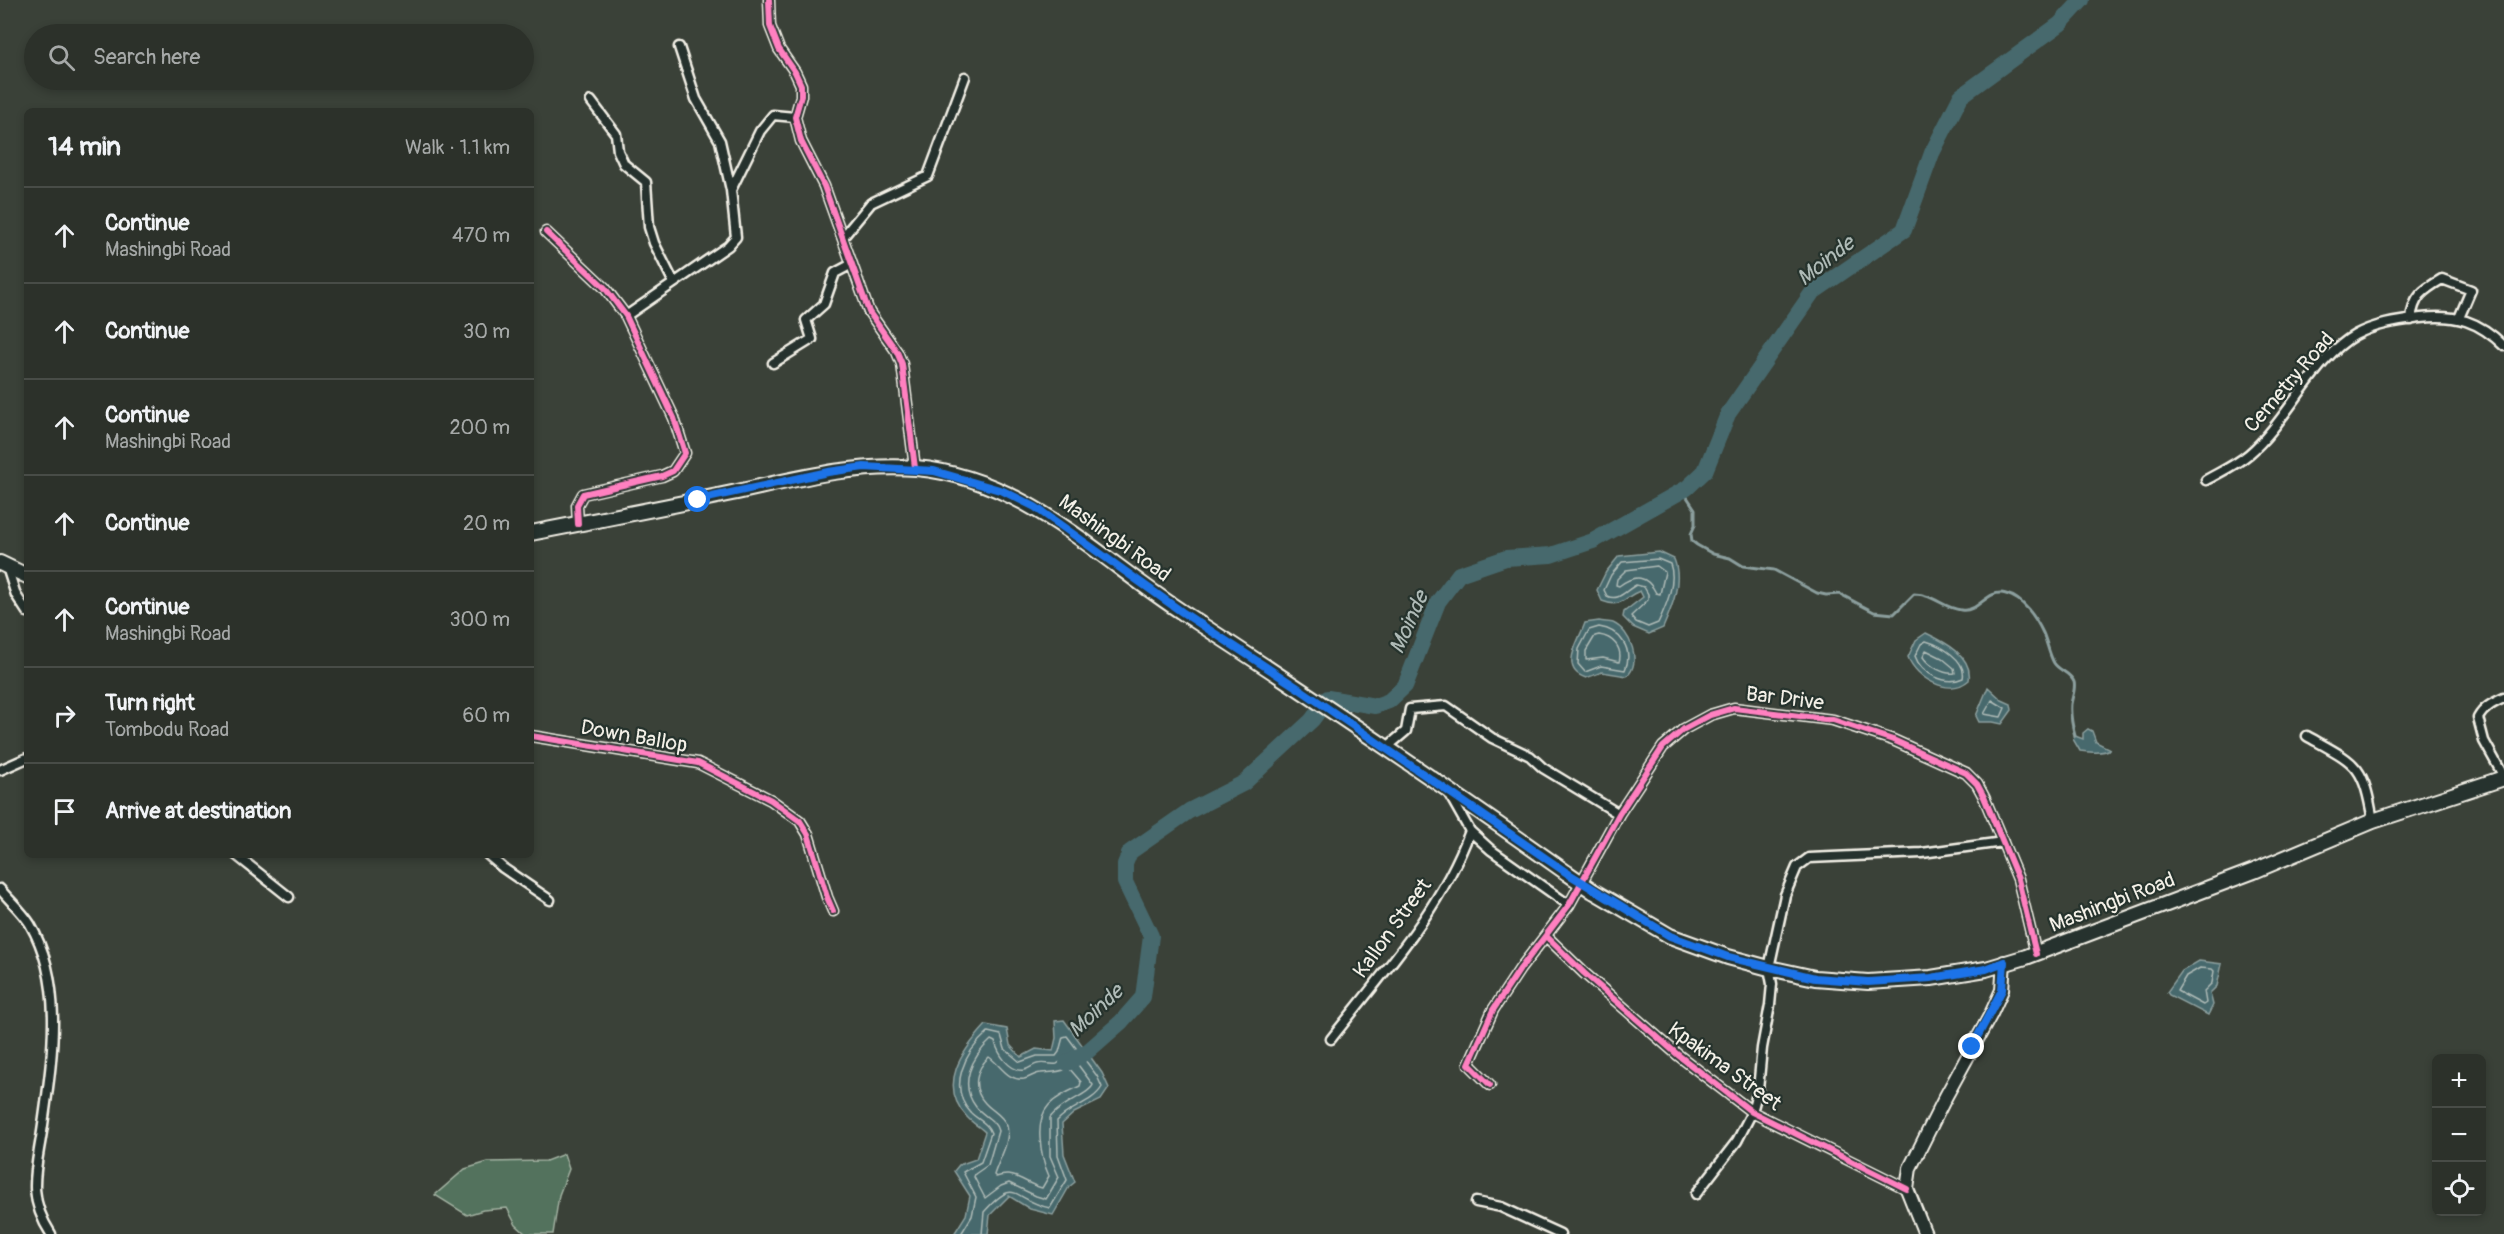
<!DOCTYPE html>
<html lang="en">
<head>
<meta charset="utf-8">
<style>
	:root { --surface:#2c312a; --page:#383d36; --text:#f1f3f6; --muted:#a6a9a8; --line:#484c47 }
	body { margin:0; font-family:Pangolin,sans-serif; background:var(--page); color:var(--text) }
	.controls { position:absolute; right:18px; bottom:18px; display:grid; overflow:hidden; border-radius:9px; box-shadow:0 3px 9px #0003 }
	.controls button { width:54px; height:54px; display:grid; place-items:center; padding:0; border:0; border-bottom:2px solid var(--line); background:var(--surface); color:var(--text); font:30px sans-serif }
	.stop { position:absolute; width:18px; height:18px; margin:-14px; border:4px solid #1a73e8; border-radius:50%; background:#fff }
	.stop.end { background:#1a73e8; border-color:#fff; box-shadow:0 2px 6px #0008 }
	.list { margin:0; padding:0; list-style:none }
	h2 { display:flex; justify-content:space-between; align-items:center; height:78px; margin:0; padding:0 24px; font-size:26px }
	h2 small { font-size:20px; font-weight:400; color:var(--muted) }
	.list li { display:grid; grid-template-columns:39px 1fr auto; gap:18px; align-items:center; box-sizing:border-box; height:96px; padding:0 24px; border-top:2px solid var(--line) }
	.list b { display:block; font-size:22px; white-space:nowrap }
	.list p { margin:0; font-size:20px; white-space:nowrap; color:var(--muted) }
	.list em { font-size:20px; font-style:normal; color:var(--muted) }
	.icon { flex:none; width:33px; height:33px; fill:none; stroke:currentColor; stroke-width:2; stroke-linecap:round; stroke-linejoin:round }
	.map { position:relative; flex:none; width:2504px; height:1234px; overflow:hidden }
	.search { position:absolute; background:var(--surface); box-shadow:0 3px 9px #0003; left:24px; top:24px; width:510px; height:66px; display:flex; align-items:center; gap:15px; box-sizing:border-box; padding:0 21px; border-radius:33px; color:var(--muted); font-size:22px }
	.panel { position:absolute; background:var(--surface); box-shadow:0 3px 9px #0003; left:24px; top:108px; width:510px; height:750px; border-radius:9px }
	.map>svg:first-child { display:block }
	.green { fill:#52725d; stroke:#a3b2a2; stroke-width:1.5 }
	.water { fill:#47696d; stroke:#8c9f9e; stroke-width:1.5 }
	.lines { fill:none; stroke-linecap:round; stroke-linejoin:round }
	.shore { stroke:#afbbb7; stroke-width:1.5 }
	.stream { stroke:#8c9f9e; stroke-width:3 }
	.river { stroke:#47696d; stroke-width:16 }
	.minor-casing { stroke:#f4f1e8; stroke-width:13 }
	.secondary-casing { stroke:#f4f1e8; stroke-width:16 }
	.primary-casing { stroke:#f4f1e8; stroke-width:18 }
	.minor { stroke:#26332d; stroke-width:8 }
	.secondary { stroke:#26332d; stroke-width:12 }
	.primary { stroke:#26332d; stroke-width:14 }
	.primary-bridge-casing { stroke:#f4f1e8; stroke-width:18; stroke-linecap:butt }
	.primary-bridge { stroke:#26332d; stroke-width:14 }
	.cycleway-casing { stroke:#26332d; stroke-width:10 }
	.cycleway { stroke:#ff80c0; stroke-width:6 }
	.route { stroke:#1a73e8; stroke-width:8 }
	.labels { text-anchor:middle; stroke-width:4.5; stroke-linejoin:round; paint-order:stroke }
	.street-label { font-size:21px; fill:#f4f1e8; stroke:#26332d }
	.water-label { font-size:22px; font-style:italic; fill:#afbbb7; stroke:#26332d }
</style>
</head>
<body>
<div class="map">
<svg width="2504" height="1234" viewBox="0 0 2504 1234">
	<rect width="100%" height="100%" fill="#3a4138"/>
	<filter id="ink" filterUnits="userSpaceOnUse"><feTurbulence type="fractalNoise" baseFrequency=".0167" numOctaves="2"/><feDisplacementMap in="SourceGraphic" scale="12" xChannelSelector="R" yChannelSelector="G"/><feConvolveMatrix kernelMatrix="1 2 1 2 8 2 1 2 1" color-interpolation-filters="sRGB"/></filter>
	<g filter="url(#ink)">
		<!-- green -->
		<path class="green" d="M564,1154l5,15 -10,26 -6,39h-27l-10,-9 -9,-17 -24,2 -16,5 -32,-20 30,-26 23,-7 58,-1z"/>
		<!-- water -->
		<path class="water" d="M1659,552l15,7c9,23 -2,48 -11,69l-14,6 -16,-7 -10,-10 1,-5 19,-15 -3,-6c-17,6 -17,18 -38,10l-5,-11 9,-18 13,-16z
			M1599,621c4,1 11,1 14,2 18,8 29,40 14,53l-25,-4 -16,6c-28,-9 -7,-37 -1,-55z
			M1926,633c19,9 47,23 43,47 -20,18 -53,-2 -61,-23l8,-17z
			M1988,687l14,13 9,4 1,6 -10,14 -9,-2h-14l-3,-6z
			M2088,729l4,2 4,11 14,7c-8,5 -21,3 -30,2l-7,-12 2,-3 8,3v-6z
			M2199,961l23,3 -5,22 -7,7 3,12 -5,10 -39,-20 -2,-3 15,-21z
			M1064,1020l38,53 7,15 -8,12 -27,13 -12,11 2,30 11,28 -6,5 -16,28 -23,-6 -21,-13 -19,19 -2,19h-34l12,-19 4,-19 -16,-25 5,-6 17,-6 9,-27c-5,-5 -13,-9 -18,-15 -30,-32 -5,-66 19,-92l21,4 3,16 11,12 15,-8 17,2 3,-13 -1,-17z"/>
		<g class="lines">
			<!-- shore -->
			<path class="shore" d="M1658,559l12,5c7,18 -4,42 -12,59l-10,4 -12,-5 -5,-6 17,-16v-6l-4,-7 -8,-2c-10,5 -17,17 -29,11l-3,-6 7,-15 11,-13z
				M1657,566l8,6 -5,22 -4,-1c-9,-18 -21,-19 -37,-7l-3,-1 1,-6 9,-9z
				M1599,627c21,3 35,22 26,43l-24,-4 -16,6 -7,-8 1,-15 10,-19z
				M1599,635c14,2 24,13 20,27l-16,-4 -17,2v-9l9,-15z
				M1926,641c14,4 41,19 37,37 -17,8 -42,-4 -48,-22l6,-12z
				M1926,650l16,8 12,10 1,5c-11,2 -26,-7 -32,-16z
				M1992,700l13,8 -4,9 -17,-3z
				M2200,968l12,1 2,2 -2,12 -8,8 2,12 -3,2 -26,-14 9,-15z
				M991,1040l4,2c3,11 14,30 29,28 5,-1 9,-5 13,-6 6,-2 13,1 20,0l13,-10 23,31c-4,10 -33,18 -43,33v38l9,21 -13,22 -10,-3 -27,-13 -8,3 -16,12 -11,-21 1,-3 13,-9 10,-34c-3,-12 -15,-15 -22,-24 -18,-23 -4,-50 15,-67z
				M989,1057c12,8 18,24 35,22 6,-1 11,-6 17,-6 12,-1 17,0 28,-5l12,14 -1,4c-27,13 -42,20 -40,52 1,15 3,25 9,38l-7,12c-18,-4 -25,-18 -46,-11l-2,-2c4,-14 17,-33 13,-49 -4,-11 -15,-15 -22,-23 -14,-15 -9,-34 4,-46z
				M961,1234l11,-18 4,-19 -13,-25 18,-10 10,-29c-3,-10 -13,-13 -20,-20 -24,-26 -6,-61 17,-81l13,3 4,14 15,13 17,-6h19l3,-4 4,-15 4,-1 30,40 5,11c-9,16 -33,20 -45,34l1,34 9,25 -17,28c-38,-8 -33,-33 -66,4l-2,22"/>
			<!-- stream -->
			<path class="stream" d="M1683,491l12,18v16l-4,9 1,7 5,4 16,9 17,4 13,8 31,4 43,23 9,2 14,-1 34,18 20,2 20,-20c20,0 29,14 47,16 18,3 26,-22 45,-16 17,4 30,24 37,39 4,9 6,21 11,30 5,8 16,9 20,19 2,6 -2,15 -3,22 -1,12 1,21 4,32"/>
			<!-- river -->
			<path class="river" d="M1067,1063l21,-12 33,-29 22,-25 8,-61 -26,-54v-18l5,-12 59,-41 55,-28 68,-63 16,-22 47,8 14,-5 16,-15 33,-84 21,-28 47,-16 45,-3 42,-14 94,-53 18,-17 23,-57 84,-121 92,-63 28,-77 29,-57 99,-72 22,-24"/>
			<defs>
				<path id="minor" d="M769,0l1,26 9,23 16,23 6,13v11l-6,21 6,24 23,45 45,126 28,40 5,12 13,104
					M679,47l17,52 24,42 11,49
					M591,101l25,33 2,17 6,13 22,18 3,45 5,16 20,40
					M546,232l59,56 21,28 48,102 11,35 -12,18 -11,5 -79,18 -6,11 1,19
					M843,237l28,-34 57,-27 37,-99
					M626,316l102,-70 8,-9 -5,-47 29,-59 13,-16 22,2
					M2411,320c2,-23 12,-30 31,-41l29,11 -12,28
					M773,363l39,-24 -6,-19 18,-16 11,-31 17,-9
					M2206,480c14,-8 30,-15 43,-26 37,-31 66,-97 106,-119 20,-11 44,-14 66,-17 35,-4 58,3 83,28
					M7,567l9,28 11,17
					M2504,698c-11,5 -20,9 -26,20l6,23 20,36
					M531,736l167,27 73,37 29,21 8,13 19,63 6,14
					M2307,736c50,28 56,27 66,85
					M1386,748l20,-17 4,-22 36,-3 46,32 38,18 13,12 76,46
					M0,770l27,-12
					M1448,792l22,39 21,19 78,55
					M236,855l53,42
					M488,855l15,13 47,32
					M0,889c9,11 22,22 30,35 35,60 22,135 13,201 -6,44 -18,69 8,109
					M1547,937l37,36 94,82 74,57 155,77
					M1331,1039c52,-66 109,-128 139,-208
					M1490,1085l-21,-21 24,-54 27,-41 49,-64 50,-91 44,-67 21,-18 26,-14 24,-7 99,12 60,20 73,33 11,11 7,13 34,82 18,75
					M1696,1194l41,-53 15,-29 6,-22 4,-42 8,-43 2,-21 -3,-16 16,-73 12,-28 12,-9 113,-5 81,-11
					M1476,1202l25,5 59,27"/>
				<path id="secondary" d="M1925,1234l-18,-45 3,-21 36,-72 45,-82 11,-24 2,-28"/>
				<path id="primary" d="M531,533c67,-13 134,-26 201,-40 61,-13 121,-30 184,-25 109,10 182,90 269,146 129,84 257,170 382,259
					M0,563l27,13
					M1593,891l77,45 58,21 41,11 46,10 53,4 63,-4 55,-9 40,-12 228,-86 119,-50 131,-43"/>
			</defs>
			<!-- minor casing -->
			<use href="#minor" class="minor-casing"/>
			<!-- secondary casing -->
			<use href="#secondary" class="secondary-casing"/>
			<!-- primary casing -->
			<use href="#primary" class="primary-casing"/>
			<!-- minor -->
			<use href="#minor" class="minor"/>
			<!-- secondary -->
			<use href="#secondary" class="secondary"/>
			<!-- primary -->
			<use href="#primary" class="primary"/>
			<defs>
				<path id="primary-bridge" d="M1567,873l26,18"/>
			</defs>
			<!-- primary-bridge casing -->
			<use href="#primary-bridge" class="primary-bridge-casing"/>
			<!-- primary-bridge -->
			<use href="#primary-bridge" class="primary-bridge"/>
			<defs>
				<path id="cycleway" d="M769,0l1,26 9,23 16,23 6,13v11l-6,21 6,24 23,45 45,126 28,40 5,12 13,104
					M546,232l59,56 21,28 48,102 11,35 -12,18 -11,5 -79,18 -6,11 1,19
					M531,736l167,27 73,37 29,21 8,13 19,63 6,14
					M1547,937l37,36 94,82 74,57 155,77
					M1490,1085l-21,-21 24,-54 27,-41 49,-64 50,-91 44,-67 21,-18 26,-14 24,-7 99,12 60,20 73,33 11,11 7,13 34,82 18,75"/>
			</defs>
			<!-- cycleway casing -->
			<use href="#cycleway" class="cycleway-casing"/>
			<!-- cycleway -->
			<use href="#cycleway" class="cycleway"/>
		</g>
	</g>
	<g class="lines" filter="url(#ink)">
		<!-- route -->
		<path class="route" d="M698,500l130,-28 36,-5 70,4 69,20 32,16 147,105 119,78 266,183 103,63 58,21 87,21 53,4 63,-4 55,-9 18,-7 -2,28 -30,57"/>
	</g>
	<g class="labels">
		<!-- street labels -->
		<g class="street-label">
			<text transform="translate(2289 382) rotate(-49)" y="7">Cemetry Road</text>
			<text transform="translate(1115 538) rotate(36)" y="7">Mashingbi Road</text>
			<text transform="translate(1785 698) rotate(7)" y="7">Bar Drive</text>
			<text transform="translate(634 736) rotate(10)" y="7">Down Ballop</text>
			<text transform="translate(2112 902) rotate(-21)" y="7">Mashingbi Road</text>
			<text transform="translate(1392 928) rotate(-54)" y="7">Kallon Street</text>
			<text transform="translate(1725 1066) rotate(36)" y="7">Kpakima Street</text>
		</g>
		<!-- water labels -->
		<g class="water-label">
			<text transform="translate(1825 260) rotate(-38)" y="8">Moinde</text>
			<text transform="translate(1408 622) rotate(-66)" y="8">Moinde</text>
			<text transform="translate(1095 1010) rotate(-43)" y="8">Moinde</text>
		</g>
	</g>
</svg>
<div class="controls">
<button>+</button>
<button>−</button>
<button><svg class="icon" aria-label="locate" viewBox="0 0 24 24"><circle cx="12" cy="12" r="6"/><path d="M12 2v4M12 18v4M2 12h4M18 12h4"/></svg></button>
</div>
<div class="stop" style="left:698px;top:500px"></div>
<div class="stop end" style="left:1972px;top:1047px"></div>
<div class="search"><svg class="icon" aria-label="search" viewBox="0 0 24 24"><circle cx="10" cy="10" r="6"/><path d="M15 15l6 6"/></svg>Search here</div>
<section class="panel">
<h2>14 min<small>Walk · 1.1 km</small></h2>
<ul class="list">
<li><svg class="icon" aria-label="ahead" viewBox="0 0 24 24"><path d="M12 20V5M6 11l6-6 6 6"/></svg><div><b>Continue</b><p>Mashingbi Road</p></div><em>470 m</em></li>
<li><svg class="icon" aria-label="ahead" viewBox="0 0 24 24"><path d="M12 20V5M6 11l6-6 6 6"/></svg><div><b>Continue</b></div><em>30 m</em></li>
<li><svg class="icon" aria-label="ahead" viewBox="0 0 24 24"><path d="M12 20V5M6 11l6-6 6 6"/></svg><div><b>Continue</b><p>Mashingbi Road</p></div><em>200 m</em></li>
<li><svg class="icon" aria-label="ahead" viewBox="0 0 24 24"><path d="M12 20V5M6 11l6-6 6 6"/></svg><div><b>Continue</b></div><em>20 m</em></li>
<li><svg class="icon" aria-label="ahead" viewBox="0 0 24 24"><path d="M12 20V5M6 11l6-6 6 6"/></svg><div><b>Continue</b><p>Mashingbi Road</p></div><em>300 m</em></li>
<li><svg class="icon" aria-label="right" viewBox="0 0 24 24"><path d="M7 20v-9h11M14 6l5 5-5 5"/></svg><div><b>Turn right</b><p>Tombodu Road</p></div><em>60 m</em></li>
<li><svg class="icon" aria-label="arrive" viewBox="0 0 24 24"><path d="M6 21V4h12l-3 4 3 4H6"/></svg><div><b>Arrive at destination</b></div></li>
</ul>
</section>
</div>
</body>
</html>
